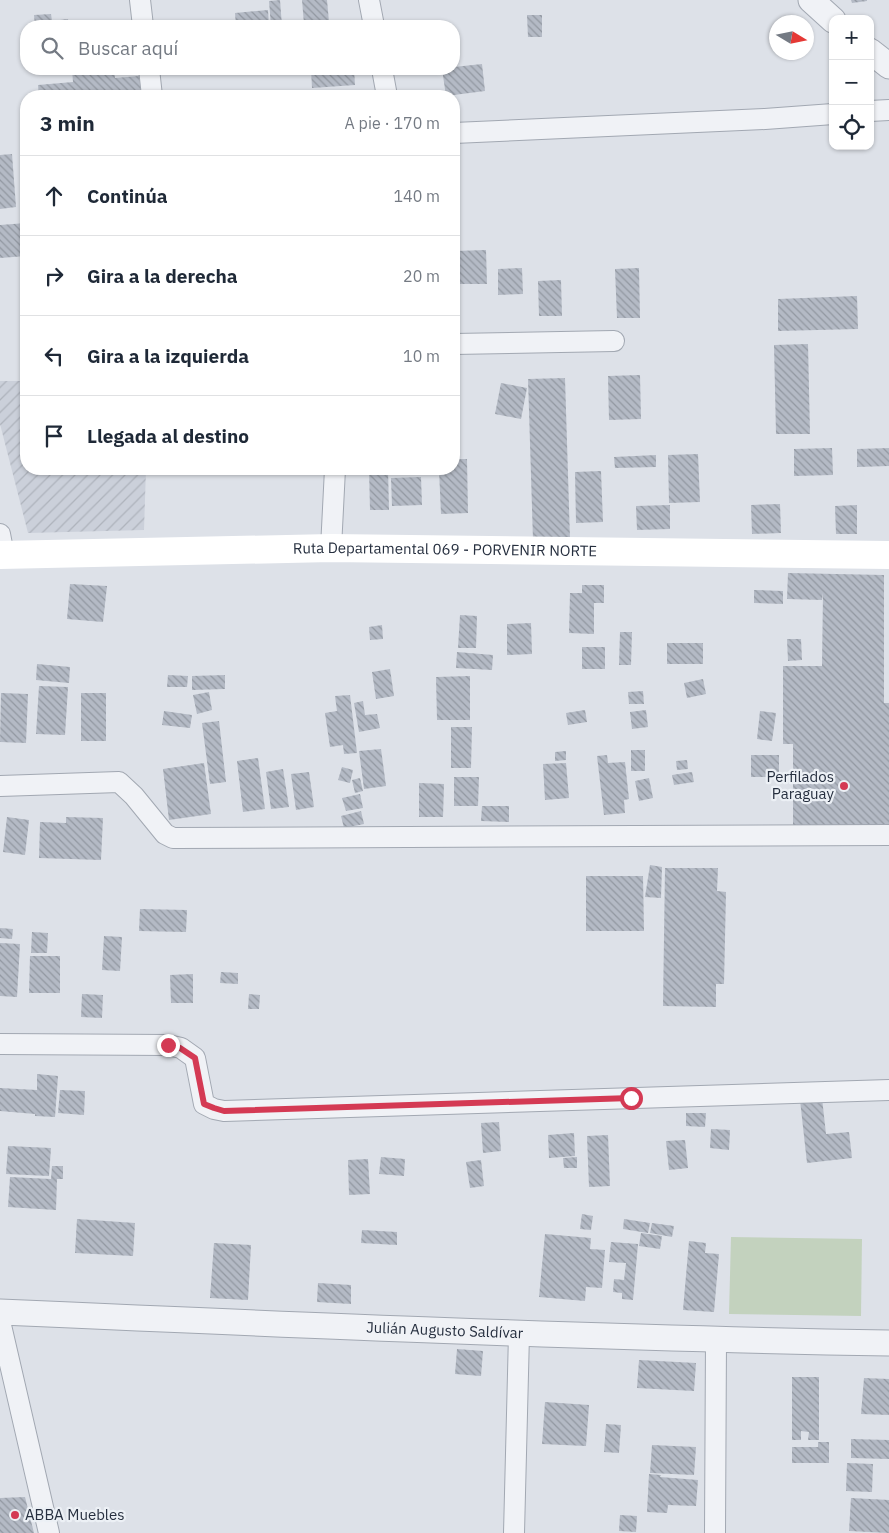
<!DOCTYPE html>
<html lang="es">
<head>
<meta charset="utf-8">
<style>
	:root { --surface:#fff; --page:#f6f6f7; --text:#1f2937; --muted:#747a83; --line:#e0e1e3 }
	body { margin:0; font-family:"IBM Plex Sans",sans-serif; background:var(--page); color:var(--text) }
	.controls { position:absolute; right:15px; top:15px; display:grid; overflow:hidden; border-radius:10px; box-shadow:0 1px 4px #0004 }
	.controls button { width:45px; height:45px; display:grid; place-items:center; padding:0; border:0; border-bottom:1px solid var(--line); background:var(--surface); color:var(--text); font:25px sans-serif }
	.compass { position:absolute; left:769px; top:15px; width:45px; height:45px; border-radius:50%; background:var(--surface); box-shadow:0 1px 4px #0004; rotate:100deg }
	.stop { position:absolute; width:15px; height:15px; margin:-11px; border:4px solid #d43a54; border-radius:50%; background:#fff }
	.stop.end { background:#d43a54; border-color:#fff; box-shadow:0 1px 5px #0008 }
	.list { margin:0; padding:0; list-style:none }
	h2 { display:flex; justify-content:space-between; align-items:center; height:65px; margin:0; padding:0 20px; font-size:21px }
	h2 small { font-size:16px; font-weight:400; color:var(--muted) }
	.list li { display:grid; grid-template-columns:32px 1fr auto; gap:15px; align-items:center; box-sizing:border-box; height:80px; padding:0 20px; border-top:1px solid var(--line) }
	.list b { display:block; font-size:19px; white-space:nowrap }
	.list em { font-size:16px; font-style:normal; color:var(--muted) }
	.icon { flex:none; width:28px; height:28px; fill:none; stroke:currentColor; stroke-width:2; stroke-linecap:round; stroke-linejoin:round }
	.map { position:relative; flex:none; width:889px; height:1533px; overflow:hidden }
	.search { position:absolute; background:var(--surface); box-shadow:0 1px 4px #0004; left:20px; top:20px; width:440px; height:55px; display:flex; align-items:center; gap:12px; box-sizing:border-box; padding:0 18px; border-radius:20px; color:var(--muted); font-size:19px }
	.panel { position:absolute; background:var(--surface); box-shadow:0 1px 4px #0004; left:20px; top:90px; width:440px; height:385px; border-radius:20px }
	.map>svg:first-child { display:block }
	.industrial { fill:url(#industrial-furrows) }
	.garden { fill:#c3d2be }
	.building { fill:url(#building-back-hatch) }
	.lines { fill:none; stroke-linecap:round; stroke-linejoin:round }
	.minor-casing { stroke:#a2a8b2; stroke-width:22 }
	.tertiary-casing { stroke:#a2a8b2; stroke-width:27 }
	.minor { stroke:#f0f2f6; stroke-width:20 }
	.tertiary { stroke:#f0f2f6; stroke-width:25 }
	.secondary { stroke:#fff; stroke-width:28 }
	.route { stroke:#d43a54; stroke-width:6 }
	.poi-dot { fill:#d43a54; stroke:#ecf0f5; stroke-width:2 }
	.labels { text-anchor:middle; stroke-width:4.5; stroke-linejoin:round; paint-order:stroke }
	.street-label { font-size:15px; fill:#262f3f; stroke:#ecf0f5 }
	.poi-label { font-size:15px; fill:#262f3f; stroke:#ecf0f5; text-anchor:end }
</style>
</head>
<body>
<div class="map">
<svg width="889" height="1533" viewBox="0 0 889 1533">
	<defs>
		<pattern id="industrial-furrows" width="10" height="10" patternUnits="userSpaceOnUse" patternTransform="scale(1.25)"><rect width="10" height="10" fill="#cbd0da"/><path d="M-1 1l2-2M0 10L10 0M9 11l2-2" fill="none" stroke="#aeb3bc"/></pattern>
		<pattern id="building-back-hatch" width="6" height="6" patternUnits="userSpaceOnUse" patternTransform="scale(1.25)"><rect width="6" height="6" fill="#b4bac5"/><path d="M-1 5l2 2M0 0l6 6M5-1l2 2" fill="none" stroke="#9298a1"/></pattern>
	</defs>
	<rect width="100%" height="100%" fill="#dde1e8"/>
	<!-- industrial -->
	<path class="industrial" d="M0,381h26v88h120l-2,61 -116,3 -28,-109z"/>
	<!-- garden -->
	<path class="garden" d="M731,1237l131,2 -1,77 -132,-2z"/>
	<!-- building -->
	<path class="building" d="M280,0l2,26h-11l-2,-25z
		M302,0h25l2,22 -25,2z
		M851,0h16v1l-15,2z
		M268,10l1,16h-33l-1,-13z
		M51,14l1,7 16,-2 1,7h-34l-1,-11z
		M527,15h15v22h-14z
		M482,64l3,27 -39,5 -4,-27h12v-2z
		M72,69h42l1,9 24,-2 2,20h-102l-1,-11 35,-3z
		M311,69h43l1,16 -43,3z
		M362,93v3h-27v-1z
		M12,154l4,53 -16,2v-54z
		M26,223v33l-26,2v-33z
		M486,250l1,34h-31l-1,-33z
		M522,268l1,26 -25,1v-26z
		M639,268l1,50h-23l-2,-49z
		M561,280l1,36h-23l-1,-35z
		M857,296l1,33 -80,2v-32z
		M808,344l2,90h-34l-2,-89z
		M640,375l1,44 -32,1 -1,-44z
		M565,378l5,161 -37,1 -5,-161z
		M501,383l26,5 -6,31 -26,-5z
		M832,448l1,27 -39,1v-27z
		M889,448v18l-32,1v-18z
		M698,454l2,48 -31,1 -1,-48z
		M656,455v12l-41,1 -1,-11z
		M454,459h13l1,54 -27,1 -2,-44 -19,1v-2h34z
		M369,469h19l1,41h-19z
		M601,471l2,51 -27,1 -1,-51z
		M421,477l1,28 -30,1 -1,-28z
		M780,504l1,29 -29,1 -1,-29z
		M670,505v24l-33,1 -1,-24z
		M857,505v29h-21l-1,-28z
		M788,573l96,2v128h5v123h-96v-82h-10v-78h39l1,-73 -1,7 -35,-1z
		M70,584l37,2 -4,36 -36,-3z
		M582,585h22v18h-10v31l-25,-1 1,-40h12z
		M754,590l29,1v13l-29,-1z
		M460,615l17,1 -1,32h-18z
		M531,623l1,31 -25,1v-31z
		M382,625l1,14 -13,1 -1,-13z
		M620,632h12l-1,33h-12z
		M787,639h14l1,21 -14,1z
		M667,643h36v21h-36z
		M582,647h23v22h-23z
		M457,652l36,3 -1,15 -36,-2z
		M37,664l33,3 -1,16 -33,-3z
		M390,669l4,27 -18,3 -4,-27z
		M168,675l20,1 -1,11h-20z
		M225,675v14l-33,1v-14z
		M470,676v44h-33l-1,-43z
		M703,679l3,15 -19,4 -3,-15z
		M39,686l29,1 -3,48 -29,-1z
		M643,691l1,13h-15l-1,-12z
		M209,692l3,18 -15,4 -4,-19z
		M1,693l27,1 -2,49 -26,-1z
		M81,693h25v48h-25z
		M350,695l7,58 -13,1 -1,-9 -13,2 -5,-34 12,-2 -2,-15z
		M363,701l2,14 12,-1 3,14 -21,4 -5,-29z
		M585,710l2,12 -19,3 -2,-12z
		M646,710l2,17 -16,2 -2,-17z
		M164,711l28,4 -2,13 -28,-3z
		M760,711l16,2 -4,28 -15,-2z
		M219,721l7,61 -16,2 -8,-61z
		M451,727h21l-1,41h-20z
		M381,749l5,37 -22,3 -5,-38z
		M631,750h14v21h-14z
		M566,751v9l-11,1v-9z
		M607,755l1,8 17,-1 4,37 -5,1 1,13 -21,2 -7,-59z
		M751,755h28v22h-28z
		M258,758l7,51 -22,3 -6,-51z
		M687,760l1,9 -11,1 -1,-9z
		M204,763l7,51 -42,6 -6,-51z
		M566,763l3,35 -24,2 -2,-36z
		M342,767l11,3 -3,13 -12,-3z
		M283,769l6,38 -18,2 -5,-37z
		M309,772l5,35 -18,3 -5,-36z
		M692,772l2,10 -20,3 -2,-10z
		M454,777h25l-1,29h-24z
		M360,778l3,13 -8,2 -3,-13z
		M649,778l4,20 -14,3 -4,-20z
		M419,783l25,1 -1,33h-24z
		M360,794l3,14 -17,3 -4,-13z
		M482,806h27v16l-28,-1z
		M361,811l3,13 -20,4 -3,-12z
		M7,817l22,3 -4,35 -22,-3z
		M66,817l37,1 -2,42 -62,-2 1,-36 26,1z
		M650,865l12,2 -1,31 -16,-1z
		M665,868h53l-1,23 9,1 -2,92h-8v23l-53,-1z
		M586,876h57l1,55h-58z
		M140,909l47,1 -1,22 -47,-1z
		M0,928l13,1 -1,10 -12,-1z
		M32,932l16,1 -1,20h-16z
		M104,936l18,1 -2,34 -18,-1z
		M0,943l20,1 -3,53 -17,-1z
		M30,956h30v37h-31z
		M221,972l17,1v11l-18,-1z
		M193,974v29h-22l-1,-28z
		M82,994l21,1 -1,23 -21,-1z
		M249,994l11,1 -1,14h-11z
		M37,1074l21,2 -3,41 -20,-1v-2l-35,-3v-23l37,2z
		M60,1090l25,1 -1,24 -26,-2z
		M822,1098l4,36 23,-2 3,26 -45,5 -7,-63z
		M686,1113h20l-1,14 -19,-1z
		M499,1122l2,29 -18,2 -2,-30z
		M711,1129l19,1 -1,20 -19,-2z
		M574,1133l1,23 -26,2 -1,-23z
		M608,1135l2,51 -21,1 -2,-51z
		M685,1140l3,28 -19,2 -3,-29z
		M8,1146l43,2 -2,28 -43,-2z
		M381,1157l24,2 -1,17 -25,-2z
		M577,1157v11h-13l-1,-10z
		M368,1159l2,35 -21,1 -1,-35z
		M481,1160l3,26 -14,2 -4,-26z
		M52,1166h11v13h-6l-1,31 -48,-3 2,-30 41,2z
		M582,1214l11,2 -2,14 -11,-1z
		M77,1219l58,4 -2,33 -58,-3z
		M624,1219l26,4 -2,10 -25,-4z
		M652,1223l22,3 -2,11 -22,-4z
		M362,1230l35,2v13l-36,-2z
		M641,1233l21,3 -2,13 -21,-3z
		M545,1234l46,4 -1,11 15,1 -3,38 -16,-1 -1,14 -46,-4z
		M689,1241l17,2 -1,10 14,1 -5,58 -31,-2z
		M611,1242l27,2 -5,56 -11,-1v-6l-9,-1 1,-13 10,1 2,-17 -17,-1z
		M214,1243l37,2 -3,55 -38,-2z
		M318,1283l33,2v19l-34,-2z
		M457,1349l26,2 -2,25 -26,-2z
		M639,1360l57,3 -2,28 -57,-3z
		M792,1377h27v63h-11l1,-8 -8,-1v9h-9z
		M864,1378l25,1v36l-28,-1z
		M545,1402l44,3 -3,41 -44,-2z
		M606,1424l15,1 -2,28 -15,-1z
		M851,1439l38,1v19l-38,-1z
		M818,1442h11v21h-37v-16h26z
		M652,1445l44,2 -2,28 -44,-2z
		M847,1463l26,1 -1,28 -26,-1z
		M649,1474l12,1 -1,2 38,3 -2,26 -28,-1 -1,8 -20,-1z
		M25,1497l9,36h-34v-35z
		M851,1498l38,2v33l-40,-2z
		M620,1515l17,1 -1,16 -17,-1z"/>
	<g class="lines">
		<defs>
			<path id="minor" d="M140,0l3,26
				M369,0l5,26
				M149,69l3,27
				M382,69l5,27
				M870,111l19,-1
				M454,133l311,-14 68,-5
				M454,344l160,-3
				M0,534l4,21
				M331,548l4,-79
				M0,786l119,-4 15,14 31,38 8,4 716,-3
				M0,1044l168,1 13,3 14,10 9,46 10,5 10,2 665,-21
				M0,1321l49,212
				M514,1533l5,-199
				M715,1533l1,-193"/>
			<g id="tertiary">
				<path d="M811,0l22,20"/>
				<path d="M870,51l19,15"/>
				<path id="s1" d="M0,1312c296,13 592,26 889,31"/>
			</g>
		</defs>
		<!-- minor casing -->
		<use href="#minor" class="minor-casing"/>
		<!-- tertiary casing -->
		<use href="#tertiary" class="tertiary-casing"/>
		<!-- minor -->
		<use href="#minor" class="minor"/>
		<!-- tertiary -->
		<use href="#tertiary" class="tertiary"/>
		<!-- secondary -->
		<path class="secondary" id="s2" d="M0,555l331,-7 558,7"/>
	</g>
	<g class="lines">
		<!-- route -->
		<path class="route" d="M168,1045l12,3 15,10 9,46 10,4 10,3 407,-13"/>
	</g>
	<!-- markers -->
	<g class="poi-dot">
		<circle cx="844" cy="786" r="5"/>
		<circle cx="15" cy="1515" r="5"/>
	</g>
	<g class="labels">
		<!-- street labels -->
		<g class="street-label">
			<text dy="5" stroke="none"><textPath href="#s2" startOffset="445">Ruta Departamental 069 - PORVENIR NORTE</textPath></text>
			<text dy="5" stroke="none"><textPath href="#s1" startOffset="445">Julián Augusto Saldívar</textPath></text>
		</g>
		<!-- poi labels -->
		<g class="poi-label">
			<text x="834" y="782">Perfilados<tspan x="834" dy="17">Paraguay</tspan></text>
			<text x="25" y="1520" text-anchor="start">ABBA Muebles</text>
		</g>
	</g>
</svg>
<div class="controls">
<button>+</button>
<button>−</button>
<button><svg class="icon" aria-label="locate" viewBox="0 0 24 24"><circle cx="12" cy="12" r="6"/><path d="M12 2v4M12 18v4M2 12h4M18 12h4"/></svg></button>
</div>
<svg class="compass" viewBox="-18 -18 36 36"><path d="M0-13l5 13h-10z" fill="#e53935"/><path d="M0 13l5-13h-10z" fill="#747a83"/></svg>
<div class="stop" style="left:631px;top:1098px"></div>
<div class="stop end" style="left:168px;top:1045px"></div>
<div class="search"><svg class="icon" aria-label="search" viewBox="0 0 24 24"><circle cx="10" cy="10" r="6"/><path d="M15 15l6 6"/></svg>Buscar aquí</div>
<section class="panel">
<h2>3 min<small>A pie · 170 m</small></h2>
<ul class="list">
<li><svg class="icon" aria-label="ahead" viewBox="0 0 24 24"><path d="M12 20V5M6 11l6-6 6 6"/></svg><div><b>Continúa</b></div><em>140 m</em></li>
<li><svg class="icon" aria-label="right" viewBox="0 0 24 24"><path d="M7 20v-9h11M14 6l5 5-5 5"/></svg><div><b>Gira a la derecha</b></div><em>20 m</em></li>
<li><svg class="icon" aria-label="left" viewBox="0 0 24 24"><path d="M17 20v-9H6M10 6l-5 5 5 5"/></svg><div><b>Gira a la izquierda</b></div><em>10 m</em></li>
<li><svg class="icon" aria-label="arrive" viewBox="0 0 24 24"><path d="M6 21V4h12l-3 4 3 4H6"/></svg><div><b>Llegada al destino</b></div></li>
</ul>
</section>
</div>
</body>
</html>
